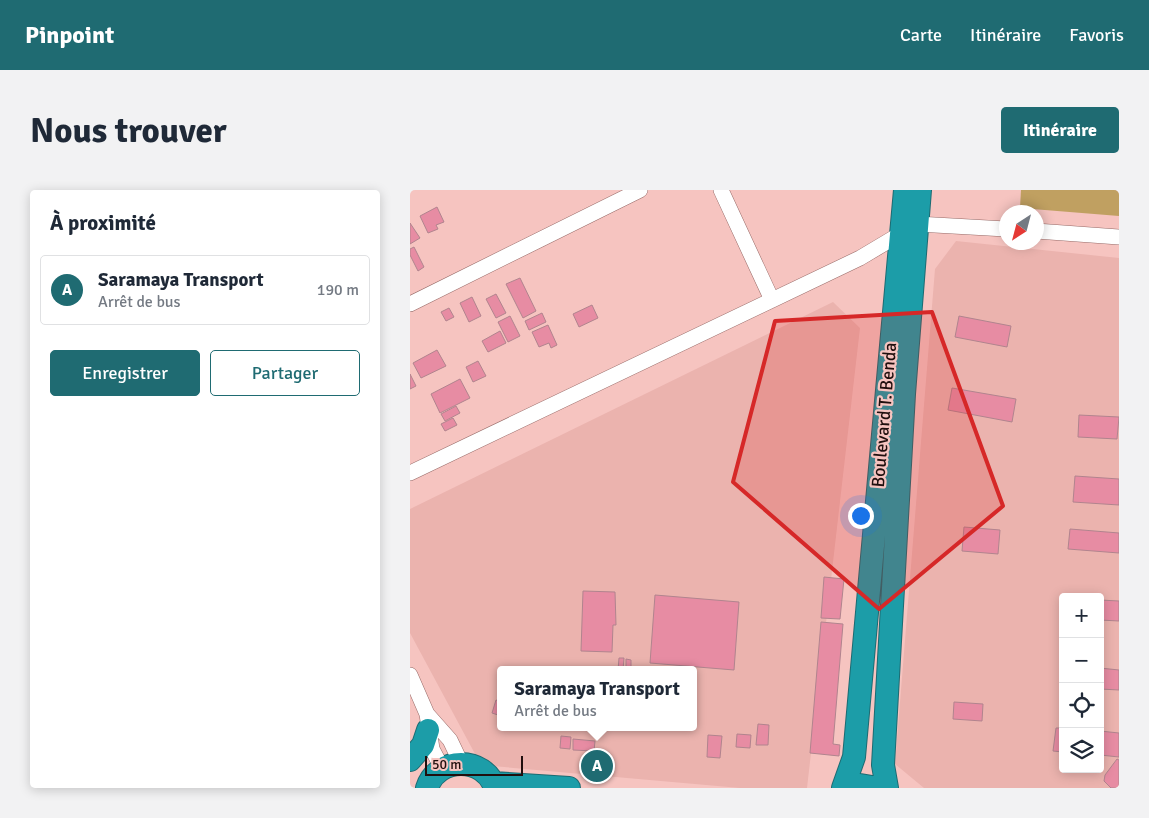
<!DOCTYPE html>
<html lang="fr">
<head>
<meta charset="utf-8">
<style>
	:root { --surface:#fff; --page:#f2f2f3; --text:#1f2937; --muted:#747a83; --line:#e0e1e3; --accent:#1f6b72 }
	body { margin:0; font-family:Signika,sans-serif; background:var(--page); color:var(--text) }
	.controls { position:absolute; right:15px; bottom:15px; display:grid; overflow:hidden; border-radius:5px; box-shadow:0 2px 12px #0003 }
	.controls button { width:45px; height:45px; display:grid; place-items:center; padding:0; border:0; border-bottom:1px solid var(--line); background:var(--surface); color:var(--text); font:25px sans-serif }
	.compass { position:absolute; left:589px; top:15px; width:45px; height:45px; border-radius:50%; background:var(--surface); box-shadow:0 2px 12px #0003; rotate:216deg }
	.scale { position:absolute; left:15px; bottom:12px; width:98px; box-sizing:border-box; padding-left:5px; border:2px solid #200f0e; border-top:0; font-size:14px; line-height:18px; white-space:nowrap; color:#200f0e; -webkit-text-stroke:4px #f6c4c0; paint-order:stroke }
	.you { position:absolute; left:450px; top:325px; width:18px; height:18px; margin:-12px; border:4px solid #fff; border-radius:50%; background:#1a73e8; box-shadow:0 0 0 8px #1a73e833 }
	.badge { display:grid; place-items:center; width:32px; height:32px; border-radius:50%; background:var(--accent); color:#fff; font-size:16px; font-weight:700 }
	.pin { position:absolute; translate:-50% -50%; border:2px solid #fff; box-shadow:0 1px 5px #0006 }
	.popup { position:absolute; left:87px; top:476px; width:200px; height:65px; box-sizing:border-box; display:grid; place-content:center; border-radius:5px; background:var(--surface); filter:drop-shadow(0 1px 4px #0005); font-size:16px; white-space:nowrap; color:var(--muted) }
	.popup b { font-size:19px; color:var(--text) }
	.popup::after { content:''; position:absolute; left:50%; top:100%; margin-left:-10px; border:10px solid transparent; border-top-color:var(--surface) }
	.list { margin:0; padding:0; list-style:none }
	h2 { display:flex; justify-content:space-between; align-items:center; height:65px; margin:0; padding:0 20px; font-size:21px }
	h2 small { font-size:16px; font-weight:400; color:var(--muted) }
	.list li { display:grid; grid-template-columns:32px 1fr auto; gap:15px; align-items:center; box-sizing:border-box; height:70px; margin:0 10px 10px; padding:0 10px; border:1px solid var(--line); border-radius:5px }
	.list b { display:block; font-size:19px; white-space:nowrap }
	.list p { margin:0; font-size:16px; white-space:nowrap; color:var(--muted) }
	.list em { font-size:16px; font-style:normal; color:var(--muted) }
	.actions { display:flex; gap:10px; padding:15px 20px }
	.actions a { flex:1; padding:11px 0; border:1px solid var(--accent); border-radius:5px; text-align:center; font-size:18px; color:var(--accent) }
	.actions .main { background:var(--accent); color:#fff }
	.icon { flex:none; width:28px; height:28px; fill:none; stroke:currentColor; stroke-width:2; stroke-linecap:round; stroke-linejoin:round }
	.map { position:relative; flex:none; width:709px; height:598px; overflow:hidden; border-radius:5px }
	header { display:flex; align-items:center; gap:30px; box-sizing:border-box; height:70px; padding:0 25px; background:var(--accent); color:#fff }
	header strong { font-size:24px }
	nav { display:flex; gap:28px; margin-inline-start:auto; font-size:18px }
	.intro { display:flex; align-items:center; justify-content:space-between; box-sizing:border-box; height:120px; padding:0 30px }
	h1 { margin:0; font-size:35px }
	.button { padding:12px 22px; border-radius:5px; background:var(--accent); color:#fff; font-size:18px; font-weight:700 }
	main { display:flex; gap:30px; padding:0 30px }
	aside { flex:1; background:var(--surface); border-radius:5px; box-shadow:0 2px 12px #0003 }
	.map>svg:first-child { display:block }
	.built { fill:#ebb3ae; fill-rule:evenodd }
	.green { fill:#c0a061 }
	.building { fill:#e78ca3; stroke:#b1848e }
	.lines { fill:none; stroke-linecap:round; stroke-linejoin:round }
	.minor-casing { stroke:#976a67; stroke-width:16 }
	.highway-casing { stroke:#1d6b72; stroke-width:24 }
	.minor { stroke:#fff; stroke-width:15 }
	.highway { stroke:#1c9da8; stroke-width:22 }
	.marked { fill:#d62828; fill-opacity:0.2; stroke:#d62828; stroke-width:4; stroke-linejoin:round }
	.labels { text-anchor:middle; stroke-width:4.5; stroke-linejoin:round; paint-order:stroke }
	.street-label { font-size:18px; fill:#200f0e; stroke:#f6c4c0 }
</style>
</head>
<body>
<header>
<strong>Pinpoint</strong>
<nav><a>Carte</a><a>Itinéraire</a><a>Favoris</a></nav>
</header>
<div class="intro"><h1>Nous trouver</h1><a class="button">Itinéraire</a></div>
<main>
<aside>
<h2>À proximité<small></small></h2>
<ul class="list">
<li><span class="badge">A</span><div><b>Saramaya Transport</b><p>Arrêt de bus</p></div><em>190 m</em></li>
</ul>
<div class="actions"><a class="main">Enregistrer</a><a>Partager</a></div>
</aside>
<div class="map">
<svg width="709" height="598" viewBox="0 0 709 598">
	<rect width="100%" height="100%" fill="#f6c4c0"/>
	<!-- built -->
	<path class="built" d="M546,51l163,17v530h-195l-29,-24 40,-495zM653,407h37v172h-37z
		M423,112l27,26 -53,460h-67l-259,-23 -71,-132v-124zM91,480h192v57h-192z"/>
	<!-- green -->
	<path class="green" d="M611,0h98v26l-99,-8z"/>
	<!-- building -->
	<path class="building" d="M27,17l7,15 -8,3 2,4 -10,4 -8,-17z
		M0,33l10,15 -10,6z
		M4,57l10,20 -6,4 -8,-16v-6z
		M110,88l16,33 -13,7 -17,-34z
		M86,104l10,19 -10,5 -10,-19z
		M62,107l9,19 -12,6 -9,-19z
		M182,115l6,13 -19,9 -6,-13z
		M39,118l5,9 -8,4 -5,-9z
		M132,123l4,9 -17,8 -4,-9z
		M100,126l10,20 -12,6 -10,-20z
		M549,126l52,10 -4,21 -52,-10z
		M138,135l9,20 -6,3 -2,-5 -10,4 -7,-15z
		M90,141l6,12 -18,9 -6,-11z
		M27,160l9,16 -25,12 -8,-15z
		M68,171l8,15 -13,6 -7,-15z
		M0,184l6,12 -6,3z
		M50,189l10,19 -30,15 -9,-19z
		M542,198l64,11 -4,23 -64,-12z
		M46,216l4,7 -15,8 -4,-7z
		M669,225l40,2 -2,22 -39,-2z
		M43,228l4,7 -12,6 -4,-7z
		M665,286l44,3v26l-46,-3z
		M554,337l36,3 -2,24 -36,-3z
		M660,339l49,4v20l-51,-4z
		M414,387l20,2 -4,40 -19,-1z
		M173,401l32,1 1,33h-3l-1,27 -31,-1z
		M245,405l84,7 -5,68 -84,-7z
		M690,410l19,1v20l-19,-1z
		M411,432l22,2 -10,120 7,1 -1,11 -29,-3z
		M209,468h5l-1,12h-5z
		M216,469l5,1v10h-5z
		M690,478l19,2v20l-19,-1z
		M86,510l5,2v14l-9,-3z
		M544,512l29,2 -1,17 -29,-2z
		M348,534l11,1 -1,20h-12z
		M646,538h7v24l-10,-1z
		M690,541l19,2v24l-19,-2z
		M327,544l14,1 -1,13 -14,-1z
		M298,545l14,1 -2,22 -13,-1z
		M151,546l10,1 -1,12 -10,-1z
		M163,549l22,2 -1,10 -21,-1z
		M707,569l2,1v28h-8l-7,-7 1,-6z"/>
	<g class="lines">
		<defs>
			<path id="minor" d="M311,0l51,110
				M626,41l83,6
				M0,114l230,-114
				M0,283l450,-215 57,-34 89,5
				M0,485l17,39 5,35 10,19
				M17,524l23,26 11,23"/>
			<path id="highway" d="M0,570l13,-15 5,-15
				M83,593l76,5
				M17,598c10,-32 58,-32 68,0
				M433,598l11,-31 51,-567
				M438,598l12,-3 18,3
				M477,598l-4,-23 21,-371 16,-204"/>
		</defs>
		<!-- minor casing -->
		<use href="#minor" class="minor-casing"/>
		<!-- highway casing -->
		<use href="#highway" class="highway-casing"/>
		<!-- minor -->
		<use href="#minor" class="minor"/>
		<!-- highway -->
		<use href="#highway" class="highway"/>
	</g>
	<!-- marked area -->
	<path class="marked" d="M522,122l71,194 -124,103 -146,-127 42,-161z"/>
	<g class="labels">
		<!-- street labels -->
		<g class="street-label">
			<text transform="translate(474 225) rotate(-85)" y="6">Boulevard T. Benda</text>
		</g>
	</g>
</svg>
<div class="controls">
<button>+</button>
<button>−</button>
<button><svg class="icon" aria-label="locate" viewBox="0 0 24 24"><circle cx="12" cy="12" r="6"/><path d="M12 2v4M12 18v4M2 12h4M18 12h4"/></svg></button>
<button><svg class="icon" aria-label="layers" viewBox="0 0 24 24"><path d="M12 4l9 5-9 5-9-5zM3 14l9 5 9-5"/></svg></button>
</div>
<svg class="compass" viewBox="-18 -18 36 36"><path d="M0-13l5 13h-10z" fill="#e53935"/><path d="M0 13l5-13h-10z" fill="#747a83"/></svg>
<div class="scale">50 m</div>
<div class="you"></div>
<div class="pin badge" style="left:187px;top:576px">A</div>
<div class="popup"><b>Saramaya Transport</b>Arrêt de bus</div>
</div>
</main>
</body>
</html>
